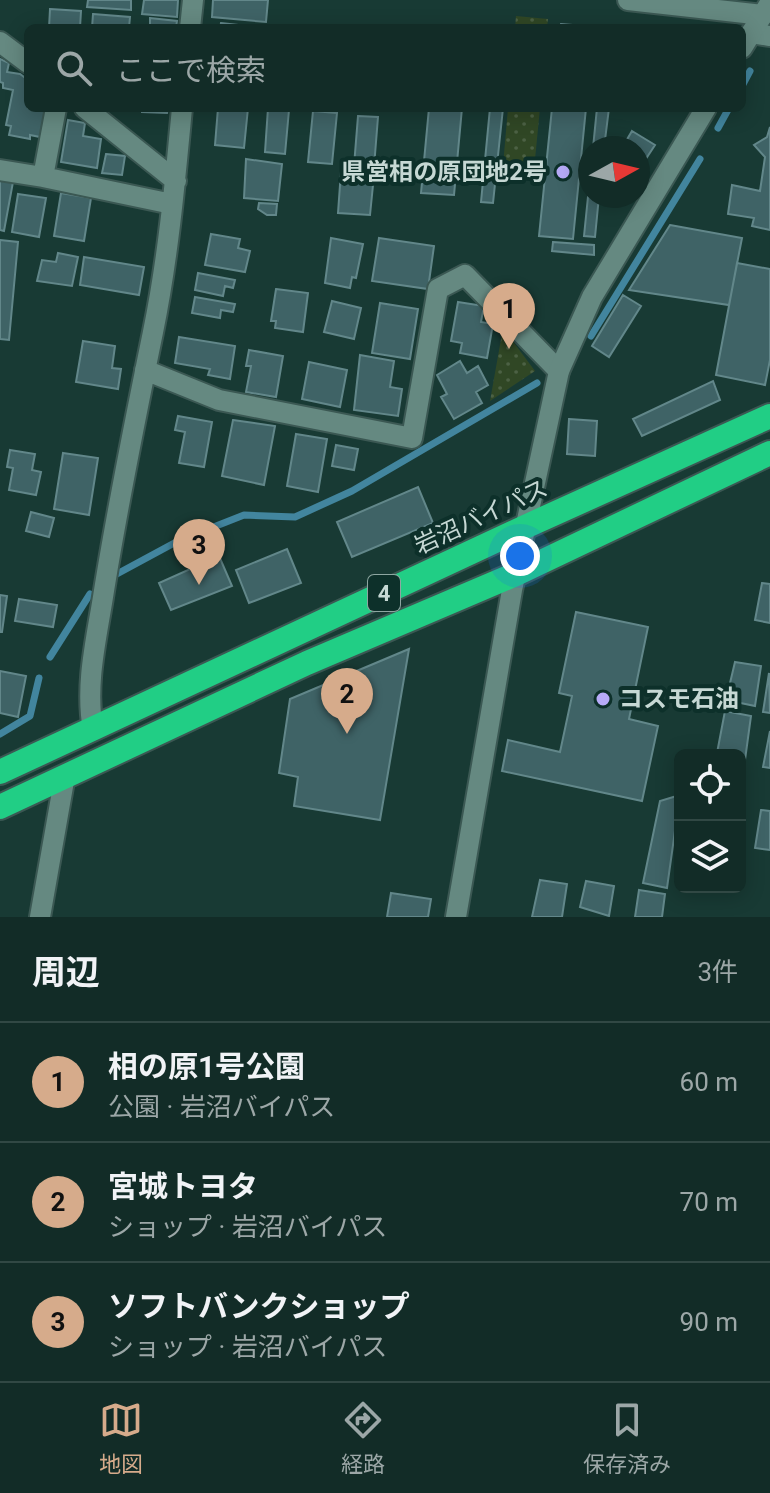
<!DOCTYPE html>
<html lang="ja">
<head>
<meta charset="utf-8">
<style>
	:root { --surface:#122c27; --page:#1f3833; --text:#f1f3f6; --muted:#9ca7a7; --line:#314844; --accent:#d6ab8b }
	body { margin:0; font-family:Roboto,"Noto Sans JP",sans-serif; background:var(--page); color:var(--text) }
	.controls { position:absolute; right:24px; bottom:24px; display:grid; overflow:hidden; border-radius:12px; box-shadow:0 4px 20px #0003 }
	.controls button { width:72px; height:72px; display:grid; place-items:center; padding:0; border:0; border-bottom:2px solid var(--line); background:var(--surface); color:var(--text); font:40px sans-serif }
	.compass { position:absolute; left:578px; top:136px; width:72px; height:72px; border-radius:50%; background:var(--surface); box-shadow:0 4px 20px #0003; rotate:82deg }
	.you { position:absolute; left:520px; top:556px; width:28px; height:28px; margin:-20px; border:6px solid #fff; border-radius:50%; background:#1a73e8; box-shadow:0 0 0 12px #1a73e833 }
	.badge { display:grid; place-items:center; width:52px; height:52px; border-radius:50%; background:var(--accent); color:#111; font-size:26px; font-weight:700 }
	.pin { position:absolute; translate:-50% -66px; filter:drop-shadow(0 2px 4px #0008) }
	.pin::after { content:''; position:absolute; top:42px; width:28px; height:24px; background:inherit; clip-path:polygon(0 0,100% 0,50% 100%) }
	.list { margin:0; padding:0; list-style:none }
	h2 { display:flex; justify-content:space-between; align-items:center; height:104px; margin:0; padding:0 32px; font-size:34px }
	h2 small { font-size:26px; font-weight:400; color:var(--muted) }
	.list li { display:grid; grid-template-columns:52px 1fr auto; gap:24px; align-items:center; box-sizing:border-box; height:120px; padding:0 32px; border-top:2px solid var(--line) }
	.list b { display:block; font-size:30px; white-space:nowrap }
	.list p { margin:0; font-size:26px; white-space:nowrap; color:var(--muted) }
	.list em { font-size:26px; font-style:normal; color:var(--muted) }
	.icon { flex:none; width:44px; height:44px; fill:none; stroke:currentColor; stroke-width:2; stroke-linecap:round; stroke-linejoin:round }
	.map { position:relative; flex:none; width:770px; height:917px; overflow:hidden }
	.search { position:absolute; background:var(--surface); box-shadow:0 4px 20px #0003; left:24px; right:24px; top:24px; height:88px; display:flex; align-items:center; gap:20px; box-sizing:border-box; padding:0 28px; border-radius:12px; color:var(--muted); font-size:30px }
	.sheet { height:464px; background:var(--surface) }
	nav { display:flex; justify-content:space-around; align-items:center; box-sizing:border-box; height:112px; border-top:2px solid var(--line); background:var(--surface); font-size:22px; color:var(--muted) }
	nav a { display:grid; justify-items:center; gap:4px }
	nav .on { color:var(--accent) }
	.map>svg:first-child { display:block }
	.grass { fill:url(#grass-dots) }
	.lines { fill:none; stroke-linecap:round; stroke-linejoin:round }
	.stream { stroke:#42859e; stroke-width:7 }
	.building { fill:#3f6366; stroke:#62878a; stroke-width:2 }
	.street-casing { stroke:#3b5853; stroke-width:24 }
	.secondary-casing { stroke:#3b5853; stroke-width:24 }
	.highway-casing { stroke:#3b5853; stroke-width:28 }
	.street { stroke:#658981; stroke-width:20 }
	.secondary { stroke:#658981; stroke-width:20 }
	.highway { stroke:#21ce85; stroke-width:24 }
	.poi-dot { fill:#b7abf8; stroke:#0d302a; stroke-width:3 }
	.labels { text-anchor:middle; stroke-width:8; stroke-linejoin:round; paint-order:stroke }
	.shield { fill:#0d302a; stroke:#8ea6a1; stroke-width:2 }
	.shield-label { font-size:22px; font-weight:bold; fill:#c6d8d4 }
	.poi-label { font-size:24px; font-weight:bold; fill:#c6d8d4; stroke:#0d302a; text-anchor:end }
	.street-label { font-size:24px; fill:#c6d8d4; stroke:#0d302a }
</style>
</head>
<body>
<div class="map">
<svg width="770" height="917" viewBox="0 0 770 917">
	<defs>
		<pattern id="grass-dots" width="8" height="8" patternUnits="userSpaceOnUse" patternTransform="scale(2)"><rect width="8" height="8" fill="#304725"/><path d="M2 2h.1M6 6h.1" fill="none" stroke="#4c6144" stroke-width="1.8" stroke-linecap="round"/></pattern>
	</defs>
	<rect width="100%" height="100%" fill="#183a34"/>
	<!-- grass -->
	<path class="grass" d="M516,16l32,3 -1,9h-32z
		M508,108h32l-7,72 -31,-3z
		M503,328l32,43 -45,30z"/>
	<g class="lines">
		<!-- stream -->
		<path class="stream" d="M742,86l8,-15
			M718,128l11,-20
			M591,336l109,-177
			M115,575l63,-34 66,-26 51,2 57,-26 185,-108
			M50,657l40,-63
			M0,734l30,-18 9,-38"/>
	</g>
	<!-- building -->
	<path class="building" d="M88,0h43v10l-44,-3z
		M144,0h34l-1,17 -35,-3z
		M213,0h55l-2,22 -54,-5z
		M50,9l31,2 -1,17h-31z
		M93,14l37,3 -1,11h-37z
		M150,18l27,3 -1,7h-26z
		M221,23l34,4v1h-35z
		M561,24l34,3v1h-35z
		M0,59l9,4 -2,9 13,2 8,6v28h18l-6,29 -10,-2v4l-21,-4 2,-9 -5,-1 7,-35 -10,-2v-5l-3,-1z
		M142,108h26l-1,5 -25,-1z
		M218,108h30l-4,40 -29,-3z
		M268,108l21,2 -4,44 -20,-2z
		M429,108h33l-8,87 -33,-2z
		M490,108h13l-10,95 -12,-1z
		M552,108h34l-13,131 -34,-3z
		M597,108h12l-5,40h-11z
		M313,111l24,2 -5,51 -24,-2z
		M358,116l20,1 -4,50 -20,-1z
		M68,120l17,3 -2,13 18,3 -4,29 -36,-6z
		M770,127v103l-18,-4 2,-8 -26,-4 4,-29 28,6 5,-34 -11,-12 13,-8z
		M632,131l23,14 -17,26v-23h-16z
		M106,154l19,2 -3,19 -20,-2z
		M246,159l36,5 -4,37 -34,-3z
		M341,171l33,4 -4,40 -32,-2z
		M590,177v19h9l-4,41 -11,-1z
		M0,179l13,3 -9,49 -4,-1z
		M61,193l30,5 -7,43 -30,-5z
		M18,194l28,4 -7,39 -27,-5z
		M259,203l18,1 -1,11h-9l-9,-6z
		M670,225l72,13 -13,67 -100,-15z
		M211,234l29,5 -2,9 12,3 -5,21 -40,-7z
		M331,238l32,6 -7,34 -4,-1 -2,11 -25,-5z
		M379,238l55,8 -6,43 -56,-8z
		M0,240l18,2 -9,98 -9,-1z
		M553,242l41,3v10l-42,-4z
		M58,253l20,4 -6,29 -35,-5 5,-21 14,2z
		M84,257l60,10 -5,28 -59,-10z
		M737,263l33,6v91l-5,25 -49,-10z
		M198,273l37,7 -2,8 -8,-2 -2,10 -28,-6z
		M276,289l32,4 -5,39 -28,-4 1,-7h-5z
		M623,295l18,11 -32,51 -17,-11z
		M195,297l40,7 -2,8 -12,-2 -1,8 -28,-5z
		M332,301l29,7 -7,31 -30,-7z
		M458,302l26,4 -3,16 12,2 -6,34 -27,-5 2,-10 -11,-2z
		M380,303l38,6 -8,50 -38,-6z
		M179,337l56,9 -5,33 -22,-4 2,-6 -35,-6z
		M83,341l32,5 -3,22 9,1 -3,20 -42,-7z
		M249,350l34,6 -7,41 -30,-5 5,-26h-5z
		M360,355l34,6 -4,26 12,2 -4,27 -44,-6z
		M460,361l7,12 11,-7 10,19 -12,7 6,11 -28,16 -13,-22 6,-3 -10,-19z
		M309,362l38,8 -7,37 -38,-8z
		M713,381l7,19 -78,36 -9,-17z
		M178,416l34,6 -8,45 -25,-4 6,-31 -10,-2z
		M569,419l28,2 -2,35 -28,-2z
		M233,420l42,6 -11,59 -42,-9z
		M296,434l31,5 -9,53 -31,-6z
		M336,445l22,4 -4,21 -22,-4z
		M10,450l25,4 -3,16 9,2 -5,23 -27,-5 4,-22 -6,-1z
		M63,453l35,5 -9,57 -35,-6z
		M418,487l15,36 -81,34 -15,-35z
		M31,512l23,6 -5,19 -23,-6z
		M287,549l14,34 -52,20 -13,-33z
		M219,556l13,30 -61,24 -12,-27z
		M762,583l8,1v39l-15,-3z
		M0,595l7,1 -5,36h-2z
		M19,599l38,6 -4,22 -38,-6z
		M576,612l72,15 -19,92 29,7 -16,75 -140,-30 6,-31 52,12 12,-56 -13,-3z
		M409,649l-29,171 -86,-14 4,-29 -19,-4 11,-74z
		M735,662l26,4 -6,40 -29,-6z
		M0,671l26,5 -8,41 -18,-4z
		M769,673l1,40 -7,-1z
		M725,711l26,5 -6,44 -5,-1v-4l-23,-2z
		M770,731v37l-7,-1z
		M680,795l-13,93 -24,-5 17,-82z
		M761,810l9,1v39l-15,-2z
		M540,880l27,4 -5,33h-30z
		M586,881l28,5 -5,30 -29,-9z
		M639,890l26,4 -3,23h-27z
		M391,893l40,6 -3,18h-41z"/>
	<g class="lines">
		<defs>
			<path id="street" d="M628,0l135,15
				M190,28l3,-28
				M751,33l19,3
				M0,42l28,21
				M56,108l-13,69 129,27
				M85,108l91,73
				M0,170l43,7
				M145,370l74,30 193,38 26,-149 27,-14 94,96
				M93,730c-8,-45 3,-89 10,-133 14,-89 32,-177 50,-265 15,-73 22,-149 29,-224
				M40,917l25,-142"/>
			<path id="secondary" d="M742,48l28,-45
				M456,917l56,-327 47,-219 33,-74 114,-189"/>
			<path id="highway" d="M0,772l527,-246 243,-110
				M0,807l307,-144 209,-89 254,-121"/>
		</defs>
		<!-- street casing -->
		<use href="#street" class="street-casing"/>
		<!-- secondary casing -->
		<use href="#secondary" class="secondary-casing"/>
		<!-- highway casing -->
		<use href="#highway" class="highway-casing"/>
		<!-- street -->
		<use href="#street" class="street"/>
		<!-- secondary -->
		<use href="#secondary" class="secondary"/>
		<!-- highway -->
		<use href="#highway" class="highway"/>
	</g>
	<!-- markers -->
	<g class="poi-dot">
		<circle cx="563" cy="172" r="8"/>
		<circle cx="603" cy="699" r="8"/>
	</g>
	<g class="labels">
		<!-- shield labels -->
		<rect class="shield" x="368" y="575" width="32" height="36" rx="6"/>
		<g class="shield-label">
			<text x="384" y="601">4</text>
		</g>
		<!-- poi labels -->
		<g class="poi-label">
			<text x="547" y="180">県営相の原団地2号</text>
			<text x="619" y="707" text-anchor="start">コスモ石油</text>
		</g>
		<!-- street labels -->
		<g class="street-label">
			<text transform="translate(481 517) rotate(-25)" y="8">岩沼バイパス</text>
		</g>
	</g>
</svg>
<div class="controls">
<button><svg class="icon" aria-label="locate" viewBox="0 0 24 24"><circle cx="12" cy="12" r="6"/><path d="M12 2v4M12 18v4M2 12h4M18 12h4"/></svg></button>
<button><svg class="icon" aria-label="layers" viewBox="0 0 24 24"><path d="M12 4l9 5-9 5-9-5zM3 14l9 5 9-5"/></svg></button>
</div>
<svg class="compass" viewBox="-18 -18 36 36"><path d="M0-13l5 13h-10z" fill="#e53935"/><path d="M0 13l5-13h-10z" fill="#9ca7a7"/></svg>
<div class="you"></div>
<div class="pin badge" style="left:509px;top:349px">1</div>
<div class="pin badge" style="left:347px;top:734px">2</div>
<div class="pin badge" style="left:199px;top:585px">3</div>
<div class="search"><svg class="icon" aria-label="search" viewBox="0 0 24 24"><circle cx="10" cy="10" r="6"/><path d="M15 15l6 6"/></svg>ここで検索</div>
</div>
<section class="sheet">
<h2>周辺<small>3件</small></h2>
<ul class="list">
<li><span class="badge">1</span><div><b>相の原1号公園</b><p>公園 · 岩沼バイパス</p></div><em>60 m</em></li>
<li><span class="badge">2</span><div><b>宮城トヨタ</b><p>ショップ · 岩沼バイパス</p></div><em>70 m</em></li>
<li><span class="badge">3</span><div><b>ソフトバンクショップ</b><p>ショップ · 岩沼バイパス</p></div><em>90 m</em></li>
</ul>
</section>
<nav>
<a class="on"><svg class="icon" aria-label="map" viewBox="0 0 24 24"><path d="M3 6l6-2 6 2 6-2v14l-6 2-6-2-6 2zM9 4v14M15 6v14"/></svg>地図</a>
<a><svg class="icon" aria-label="directions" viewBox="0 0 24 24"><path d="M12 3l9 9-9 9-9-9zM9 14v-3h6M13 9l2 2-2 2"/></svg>経路</a>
<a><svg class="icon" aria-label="saved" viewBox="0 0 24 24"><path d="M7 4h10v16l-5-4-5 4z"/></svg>保存済み</a>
</nav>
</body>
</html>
